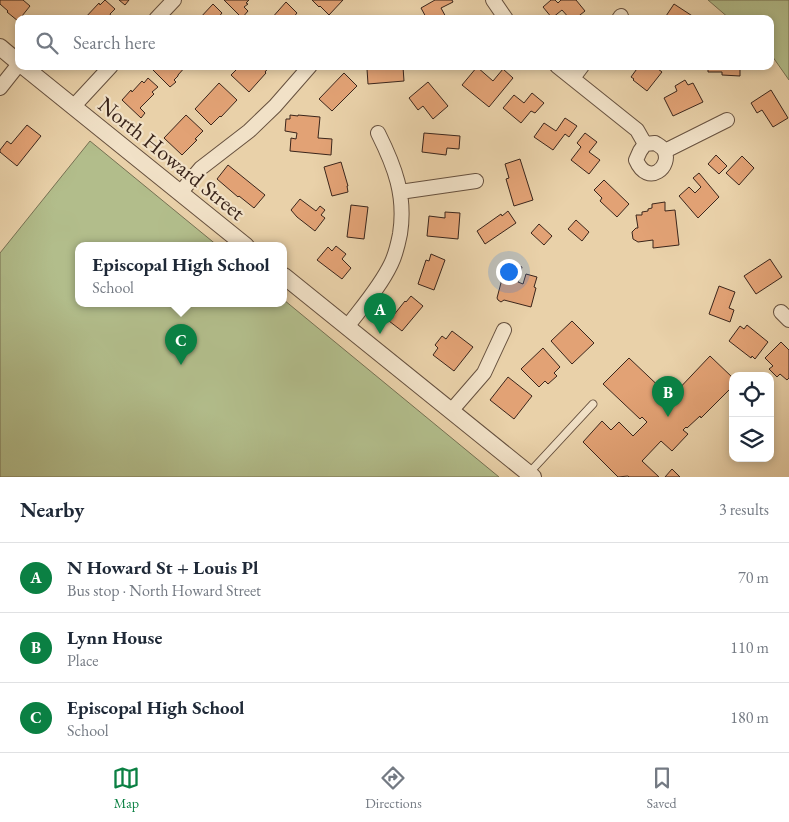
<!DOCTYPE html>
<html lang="en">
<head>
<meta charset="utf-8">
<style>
	:root { --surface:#fff; --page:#f2f2f3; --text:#1f2937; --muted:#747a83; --line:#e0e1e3; --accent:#0b8043 }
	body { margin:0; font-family:"EB Garamond",serif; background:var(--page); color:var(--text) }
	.controls { position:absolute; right:15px; bottom:15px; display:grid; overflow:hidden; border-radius:10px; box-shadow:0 2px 8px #0003 }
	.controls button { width:45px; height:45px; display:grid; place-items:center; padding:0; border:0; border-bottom:1px solid var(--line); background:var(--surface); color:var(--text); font:25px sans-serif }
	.you { position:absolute; left:508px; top:271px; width:18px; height:18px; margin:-12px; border:4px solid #fff; border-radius:50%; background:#1a73e8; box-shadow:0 0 0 8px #1a73e833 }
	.badge { display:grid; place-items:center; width:32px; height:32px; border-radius:50%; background:var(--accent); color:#fff; font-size:16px; font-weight:700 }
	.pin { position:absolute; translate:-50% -41px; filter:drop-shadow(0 1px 2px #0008) }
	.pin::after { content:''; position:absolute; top:26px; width:18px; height:15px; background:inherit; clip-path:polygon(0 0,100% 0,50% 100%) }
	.popup { position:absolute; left:75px; top:242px; width:212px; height:65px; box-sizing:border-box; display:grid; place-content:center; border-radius:10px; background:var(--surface); filter:drop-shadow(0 1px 4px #0005); font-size:16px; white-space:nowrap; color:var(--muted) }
	.popup b { font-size:19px; color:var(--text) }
	.popup::after { content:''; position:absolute; left:50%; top:100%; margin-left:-10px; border:10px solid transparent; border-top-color:var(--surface) }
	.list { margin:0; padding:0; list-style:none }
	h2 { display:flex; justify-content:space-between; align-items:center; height:65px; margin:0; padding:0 20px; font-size:21px }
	h2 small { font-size:16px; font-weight:400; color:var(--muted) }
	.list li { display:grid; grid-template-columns:32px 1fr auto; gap:15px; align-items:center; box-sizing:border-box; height:70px; padding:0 20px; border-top:1px solid var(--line) }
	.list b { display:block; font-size:19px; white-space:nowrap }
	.list p { margin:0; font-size:16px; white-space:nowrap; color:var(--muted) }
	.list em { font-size:16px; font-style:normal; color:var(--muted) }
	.icon { flex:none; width:28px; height:28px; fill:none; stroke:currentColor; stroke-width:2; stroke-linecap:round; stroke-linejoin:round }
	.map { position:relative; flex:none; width:789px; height:477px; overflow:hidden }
	.search { position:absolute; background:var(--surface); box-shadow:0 2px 8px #0003; left:15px; right:15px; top:15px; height:55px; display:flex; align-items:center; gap:12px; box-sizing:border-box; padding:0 18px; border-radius:10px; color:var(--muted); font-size:19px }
	.sheet { height:275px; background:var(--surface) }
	nav { display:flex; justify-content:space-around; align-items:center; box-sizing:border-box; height:70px; border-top:1px solid var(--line); background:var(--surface); font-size:14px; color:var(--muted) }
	nav a { display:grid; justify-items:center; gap:2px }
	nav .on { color:var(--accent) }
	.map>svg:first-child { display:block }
	.green { fill:#b2bd8b; stroke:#767153 }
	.building { fill:#e2a275; stroke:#3a251b }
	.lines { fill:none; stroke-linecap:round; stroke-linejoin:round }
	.service-casing { stroke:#66503e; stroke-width:9 }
	.minor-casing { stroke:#66503e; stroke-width:16 }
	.tertiary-casing { stroke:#66503e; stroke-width:18 }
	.service { stroke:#f1e1c7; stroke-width:7 }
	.minor { stroke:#f1e1c7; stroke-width:14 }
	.tertiary { stroke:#f1e1c7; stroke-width:16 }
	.labels { text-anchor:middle; stroke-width:4.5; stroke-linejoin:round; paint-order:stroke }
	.street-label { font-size:22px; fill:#3a251b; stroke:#f1e1c7 }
</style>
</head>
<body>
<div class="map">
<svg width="789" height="477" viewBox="0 0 789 477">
	<rect width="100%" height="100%" fill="#e9d1a9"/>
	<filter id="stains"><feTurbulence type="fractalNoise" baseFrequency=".004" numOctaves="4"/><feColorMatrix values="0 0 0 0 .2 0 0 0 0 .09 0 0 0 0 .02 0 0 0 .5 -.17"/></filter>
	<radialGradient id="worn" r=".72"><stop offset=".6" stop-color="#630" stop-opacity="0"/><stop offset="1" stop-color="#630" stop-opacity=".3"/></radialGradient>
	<!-- green -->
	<path class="green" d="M708,0h81v80l-19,-27v-34h-40z
		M90,141l128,105h-139v58h205v-4l215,177h-499v-224z"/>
	<!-- building -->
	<path class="building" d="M0,0h23l7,6 -12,15 -11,-9 1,-1 -8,-7z
		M105,0l10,9 -5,5 1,2 -3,3h-24l15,-16 1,2z
		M119,0h10l-4,5z
		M224,0h25l-3,3 2,1 -4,3 4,4 -6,7z
		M312,0h31l-14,15 -9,-9 -1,1z
		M435,0h17l1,2 -12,6 6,11h-20l-6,-11z
		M551,0h4l3,3 3,-3h15l9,11 -10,8h-5l-8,-9 -10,8 -9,-11z
		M286,2l11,11 -5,6h-21z
		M213,4l9,9 -5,6h-18z
		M674,4l23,15h-27l-4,-3z
		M155,66h31l-8,9v1l-4,4 2,2 -6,5 -18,-18z
		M240,66h30l-5,6 1,1 -17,19 -18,-17z
		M639,66h15l8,6 -15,19 -14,-11 1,-1 -3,-2z
		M708,66h32v10l-18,-1v-3h-14z
		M403,67l1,14 -36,3 -1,-15z
		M477,67l16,14 10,-12 10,9 -24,29 -27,-22z
		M344,73l13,13 -25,25 -13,-12z
		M148,78l10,9 -6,5 2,2 -14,14 5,5 -4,5 -19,-18 9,-10 1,2 10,-11 2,2z
		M685,80l3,5 5,-2 10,19 -30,14 -9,-18 13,-7 -2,-5z
		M428,82l20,24 -15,13 -10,-13 -5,4 -9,-12z
		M219,83l18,17 -16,17 -1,-1 -9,9 -16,-16z
		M771,90l17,28 -15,9 -11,-17 -5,3 -6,-10z
		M532,93l12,10 -9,10 -4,-2 -10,12 -18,-15 11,-13 10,8z
		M186,115l17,16 -8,8 2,1 -15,15 -18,-17z
		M290,115l8,1v-1l22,2 -2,21 14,1 -1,16 -41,-4 1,-13 5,1 1,-6 -12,-2 1,-12h4z
		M565,118l12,8 -8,11 -4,-3 -12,16 -19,-13 10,-14 12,8z
		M27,125l14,11 -24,30 -17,-14v-2l7,-9 4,3z
		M424,133l36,3 -1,13 -12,-1 -1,7 -24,-3z
		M585,133l12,9 -8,10 11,8 -11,14 -18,-14 10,-13 -4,-4z
		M716,155l11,11 -8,8 -11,-10z
		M742,156l12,12 -15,17 -13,-12z
		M520,159l13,41 -19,6 -8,-27 3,-1 -4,-14z
		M341,162l7,24h-1l1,6 -16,4 -8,-29z
		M228,165l37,30 -11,13 -15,-12 -1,1 -21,-18z
		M699,173l20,24 -21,21 -19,-22 10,-9 6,6 6,-6 -8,-9z
		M604,180l25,24 -12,13 -17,-16 2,-3 -8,-8z
		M300,199l16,12 4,-5 5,4 -4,5 4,3 -10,13 -18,-14 -6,-7z
		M665,202v9l10,-1 4,35 -26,3v-8l-15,2 -5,-3 -1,-7 4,-4h2l-2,-13h6v-3l6,-1v-2l4,-1v-4z
		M351,205l17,2 -4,32 -17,-2z
		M508,211l8,12 -31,21 -8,-13 24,-17 1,2z
		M445,212l15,1 -2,26 -31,-3 2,-20 16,2z
		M576,220l13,12 -7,9 -14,-12z
		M539,224l13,12 -8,9 -13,-12z
		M336,246l10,8 -4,5 9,9 -9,11 -25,-19 11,-13 4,4z
		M431,254l14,6 -11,30 -16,-6 8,-24 3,1z
		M770,259l12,18 -26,17 -12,-18z
		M511,264l11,3 -4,15 5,2 3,-10 11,3 -3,10 2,1 -5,19 -27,-7 -3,2 -3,-2 -1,-2 5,-19 6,2 2,-6h-2z
		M719,286l16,6 -6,16 5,2 -4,12 -21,-8z
		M411,296l12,10 -21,25 -13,-10 16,-20 1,1z
		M572,321l22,22 -22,21 -21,-23z
		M747,325l21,17 -13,17 -3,-3 -1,2 -22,-17 11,-15 4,3z
		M452,331l21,16 -19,24 -21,-16 5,-7 -3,-3 7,-9 4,3z
		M781,342l8,8v28l-2,2 -7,-6 -3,3 -8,-8 4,-3 -8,-8z
		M543,348l17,19 -6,6 3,3 -9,8 -3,-3 -6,6 -18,-18z
		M710,356l23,22v8l-32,32 -1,-2 -13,12 -1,-1 -3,3 5,4 -16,17 -11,-10 -19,20 17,16h-30l-1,-1 -10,1 -35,-35 19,-21 9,9 8,-8 14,14 14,-14 -5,-5 -2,2 -37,-35 26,-26 38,36h7z
		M508,377l24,19 -18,23 -24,-19z
		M672,469l8,8h-15z"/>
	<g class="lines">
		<defs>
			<path id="service" d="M529,473l64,-69"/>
			<path id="minor" d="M493,0l13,19
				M156,19l18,-19
				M619,19l2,-3
				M557,66l80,64 8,14
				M573,78l9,-12
				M0,88l19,-24
				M73,107l38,-41
				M655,143c3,2 7,4 9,7 9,16 -16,38 -28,10l4,-9 5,-7z
				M665,151l62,-31
				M400,192l76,-11
				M180,193l21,-25 48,-37 26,-25 35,-40
				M781,312l8,8
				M347,327c15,-20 33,-40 44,-63 5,-10 7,-20 9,-30 6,-38 -5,-67 -22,-101
				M451,411l33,-38 20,-43"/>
			<path id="tertiary" d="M0,47l19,16
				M23,66l223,180
				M284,276l249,201"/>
		</defs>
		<!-- service casing -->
		<use href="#service" class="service-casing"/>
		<!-- minor casing -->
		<use href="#minor" class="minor-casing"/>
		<!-- tertiary casing -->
		<use href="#tertiary" class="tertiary-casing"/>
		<!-- service -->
		<use href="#service" class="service"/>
		<!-- minor -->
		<use href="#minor" class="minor"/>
		<!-- tertiary -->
		<use href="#tertiary" class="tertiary"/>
	</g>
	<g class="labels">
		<!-- street labels -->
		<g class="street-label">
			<text transform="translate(172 158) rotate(39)" y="8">North Howard Street</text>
		</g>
	</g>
	<rect width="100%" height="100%" filter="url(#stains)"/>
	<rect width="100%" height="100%" fill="url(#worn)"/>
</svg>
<div class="controls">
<button><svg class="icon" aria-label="locate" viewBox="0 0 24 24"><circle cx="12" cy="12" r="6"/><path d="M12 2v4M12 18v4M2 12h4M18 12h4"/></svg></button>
<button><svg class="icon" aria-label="layers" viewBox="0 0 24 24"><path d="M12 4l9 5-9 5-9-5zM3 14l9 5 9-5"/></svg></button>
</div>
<div class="you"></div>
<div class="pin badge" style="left:380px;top:334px">A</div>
<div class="pin badge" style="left:668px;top:417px">B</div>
<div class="pin badge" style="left:181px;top:365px">C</div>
<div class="popup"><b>Episcopal High School</b>School</div>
<div class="search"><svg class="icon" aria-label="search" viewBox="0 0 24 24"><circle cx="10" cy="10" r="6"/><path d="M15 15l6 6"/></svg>Search here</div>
</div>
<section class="sheet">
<h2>Nearby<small>3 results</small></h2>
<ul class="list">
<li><span class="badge">A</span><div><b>N Howard St + Louis Pl</b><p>Bus stop · North Howard Street</p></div><em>70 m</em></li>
<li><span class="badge">B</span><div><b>Lynn House</b><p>Place</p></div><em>110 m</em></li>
<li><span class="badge">C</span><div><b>Episcopal High School</b><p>School</p></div><em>180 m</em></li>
</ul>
</section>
<nav>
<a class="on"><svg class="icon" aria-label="map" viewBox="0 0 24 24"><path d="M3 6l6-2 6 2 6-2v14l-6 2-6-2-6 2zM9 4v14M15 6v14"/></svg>Map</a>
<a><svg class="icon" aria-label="directions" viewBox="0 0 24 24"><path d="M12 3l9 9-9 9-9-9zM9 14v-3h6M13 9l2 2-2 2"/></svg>Directions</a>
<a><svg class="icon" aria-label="saved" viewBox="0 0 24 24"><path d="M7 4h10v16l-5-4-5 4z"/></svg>Saved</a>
</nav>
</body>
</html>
